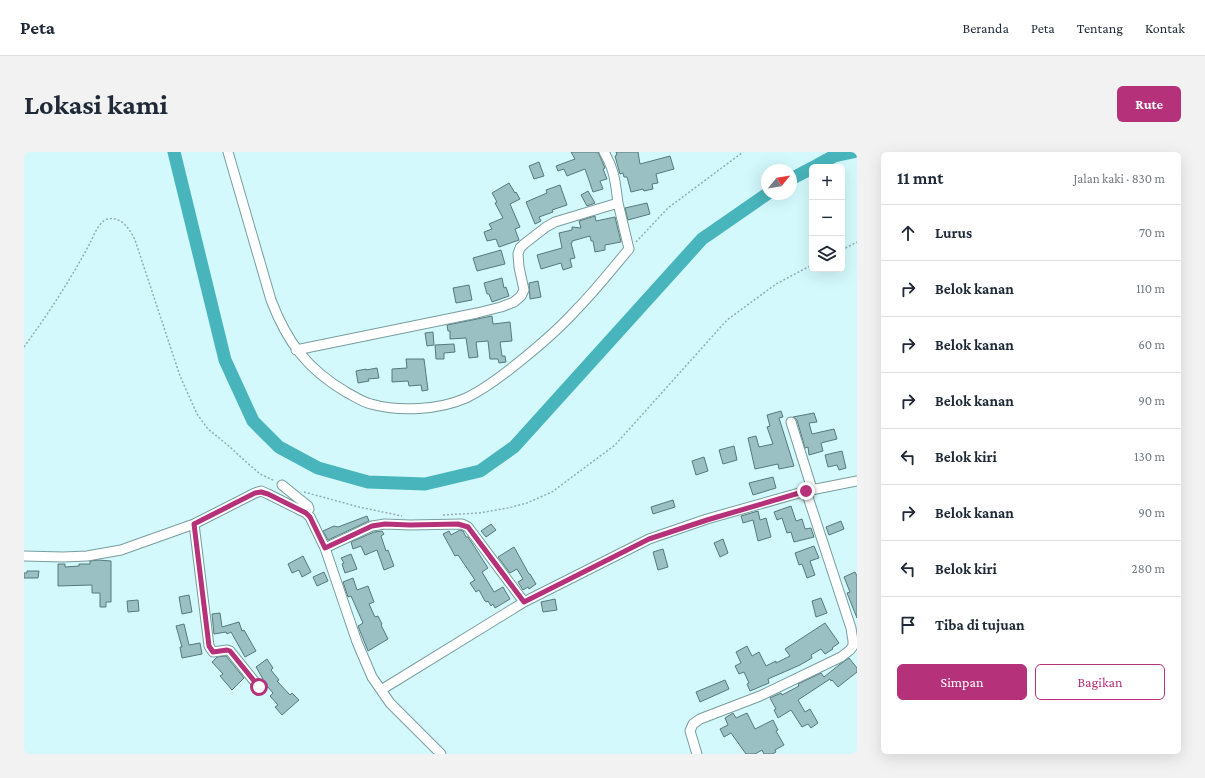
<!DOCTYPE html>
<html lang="id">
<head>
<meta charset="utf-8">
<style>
	:root { --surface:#fff; --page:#f2f2f3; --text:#1f2937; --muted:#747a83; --line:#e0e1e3; --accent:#b5327b }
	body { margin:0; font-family:"Crimson Pro",serif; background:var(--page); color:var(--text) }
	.controls { position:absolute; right:12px; top:12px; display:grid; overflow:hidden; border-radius:6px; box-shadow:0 4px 16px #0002 }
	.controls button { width:36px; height:36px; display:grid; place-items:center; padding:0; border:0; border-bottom:1px solid var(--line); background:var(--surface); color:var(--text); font:20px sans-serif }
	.compass { position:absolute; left:737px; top:12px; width:36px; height:36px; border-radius:50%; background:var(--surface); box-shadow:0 4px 16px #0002; rotate:60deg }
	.stop { position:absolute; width:12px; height:12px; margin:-9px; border:3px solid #b5327b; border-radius:50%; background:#fff }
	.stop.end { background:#b5327b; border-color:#fff; box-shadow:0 1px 4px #0008 }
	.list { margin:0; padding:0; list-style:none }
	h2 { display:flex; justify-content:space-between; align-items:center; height:52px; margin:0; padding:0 16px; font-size:17px }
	h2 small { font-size:13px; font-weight:400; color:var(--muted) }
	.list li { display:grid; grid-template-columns:26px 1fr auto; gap:12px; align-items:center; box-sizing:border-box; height:56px; padding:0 16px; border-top:1px solid var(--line) }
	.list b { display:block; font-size:15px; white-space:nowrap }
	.list em { font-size:13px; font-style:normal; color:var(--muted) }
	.actions { display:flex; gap:8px; padding:12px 16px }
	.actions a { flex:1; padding:9px 0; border:1px solid var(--accent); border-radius:6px; text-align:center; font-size:14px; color:var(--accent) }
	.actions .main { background:var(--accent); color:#fff }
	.icon { flex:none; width:22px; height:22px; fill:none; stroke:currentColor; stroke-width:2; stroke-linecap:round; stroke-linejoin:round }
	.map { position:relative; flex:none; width:833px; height:602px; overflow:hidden; border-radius:6px }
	header { display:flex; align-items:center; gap:24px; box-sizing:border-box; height:56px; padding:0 20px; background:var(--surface); border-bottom:1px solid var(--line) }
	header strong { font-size:19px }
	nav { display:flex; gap:22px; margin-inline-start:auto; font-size:14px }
	.intro { display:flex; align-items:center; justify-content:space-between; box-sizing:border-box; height:96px; padding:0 24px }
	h1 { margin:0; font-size:28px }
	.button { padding:10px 18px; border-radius:6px; background:var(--accent); color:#fff; font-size:14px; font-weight:700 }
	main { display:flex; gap:24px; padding:0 24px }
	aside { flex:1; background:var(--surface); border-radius:6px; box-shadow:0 4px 16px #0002 }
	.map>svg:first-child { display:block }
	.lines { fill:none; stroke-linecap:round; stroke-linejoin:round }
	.river { stroke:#48b5bc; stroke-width:13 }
	.building { fill:#9bc0c3; stroke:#56797b }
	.minor-casing { stroke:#799d9f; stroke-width:11 }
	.path { stroke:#91adb0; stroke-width:1.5; stroke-dasharray:2 2; stroke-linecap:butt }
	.minor { stroke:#fff; stroke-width:9 }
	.route { stroke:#b5327b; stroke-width:5 }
</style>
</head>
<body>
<header>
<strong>Peta</strong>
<nav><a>Beranda</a><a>Peta</a><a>Tentang</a><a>Kontak</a></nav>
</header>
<div class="intro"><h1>Lokasi kami</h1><a class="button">Rute</a></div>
<main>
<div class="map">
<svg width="833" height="602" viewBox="0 0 833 602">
	<rect width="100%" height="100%" fill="#d3f9fc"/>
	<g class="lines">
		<!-- river -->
		<path class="river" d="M150,0l51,208 28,61 26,26 39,21 50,14 57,2 55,-13 34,-24 188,-208 65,-45
			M790,15l20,-11 19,-4
			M767,27l21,-11"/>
	</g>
	<!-- building -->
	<path class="building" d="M547,0h27l7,16 -2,1 4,10 -7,2 3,8 -10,3 -8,-23 -18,7 -3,-7 -6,2 -2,-5 19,-7z
		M592,0h22l2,12 30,-8 4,13 -18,5 2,9 -6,1 1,5 -9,2 -1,-2 -12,3 -4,-15h-3l-1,-4 -3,1 -5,-18 2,-1z
		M515,10l5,14 -10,3 -5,-13z
		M485,31l6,10 1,-1 4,7 -10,5 10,23 -5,2 4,11 -20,7 -3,-8 -9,2 -3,-9 8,-3 -3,-5 14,-6 -8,-15 2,-1 -5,-9z
		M536,33l7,20 -15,5 1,2 -14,5 2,4 -6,3 -9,-22 21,-9 -1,-3z
		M564,39l7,12 -8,3 -6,-11z
		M623,51l3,11 -22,6 -3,-12z
		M571,64l1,5 19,-4 6,25 -16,3v5l-10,2 -2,-11h-2l-1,-5 -18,5v2h-1l4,15 -5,1 2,8 -9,3 -2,-7 -20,6 -4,-14 25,-7 -3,-15 13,-3v-3l9,1 -2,-7z
		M477,98l4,14 -28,7 -4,-13z
		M478,126l2,10 2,-1 3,9 -17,6 -3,-8h-2l-3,-11z
		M514,129l3,16 -11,2 -1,-16z
		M445,133l3,15 -16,3 -3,-15z
		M468,164l1,8 17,-2 2,19 -12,1 2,14h3l1,6 -7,1 -1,-4h-8l-2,-18 -12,1 2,15 -9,1 -3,-20 -16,1v-8h-2l-1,-6z
		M409,180l1,13 -7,1 -2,-13z
		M430,192l1,8 -11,1v6h-8l-1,-14z
		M382,207h18l4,31 -6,1 -1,-6 -12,1 -1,-5 -16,1v-13l15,-1z
		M353,216l2,10 -11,1 1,2 -11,2 -2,-12 10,-2v1z
		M757,259l2,6 -4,1 15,48 -15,3 -1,-5 -23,5 -7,-31 8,-2 3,11 14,-3 -6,-17 3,-1 -3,-11z
		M790,261l3,9 -8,1 3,11 22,-5 3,10 -16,4 2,8 -14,4 -1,-8 -3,1 -8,-28 -4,-3z
		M710,294l3,14 -14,4 -4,-14z
		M818,299l4,17 -7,2 -2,-5 -9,2 -3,-12z
		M680,305l4,14 -12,4 -4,-14z
		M749,325l3,11 -23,7 -4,-12z
		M649,348l2,7 -22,7 -2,-7z
		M767,354l5,15 6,-2 3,10 6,-1 3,9 -20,5 -3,-10 -4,1 -5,-15 -5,2 -3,-8z
		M734,359l2,9 6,-2 5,19 -13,4 -5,-21 -10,3 -2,-7z
		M343,364l2,5 -41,19 -5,-9 11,-5 4,1z
		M817,369l3,8 -15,6 -3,-8z
		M467,372l5,6 -10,7 -5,-6z
		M436,378l3,1 3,6h2l4,6 16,25 -6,4 12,20 9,-5 7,12 -15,9 -2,-4 -2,2 -3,-5 -1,1 -2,-1 -6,-11 -3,2 -6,-9 5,-3 -17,-25 -3,1 -12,-22 6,-3 2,4z
		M358,379l2,3 -3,2 5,15 2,-1 6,16 -10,4 -7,-20 -12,5 -4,-9 -8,3 -2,-7 23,-10z
		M699,387l5,14 -8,4 -6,-14z
		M790,394l5,12 -9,3 5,14 -8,3 -5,-14 -3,1 -4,-12z
		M490,395l15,27h1l6,10 -7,5 -1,-2 -5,3 -5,-8 5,-3 -6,-10 -7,4 -12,-16z
		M639,397l5,18 -10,3 -5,-18z
		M327,402l6,15 -12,4 -3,-9 2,-1 -3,-5z
		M279,404l8,16 -9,5 -3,-7 -7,3 -4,-9z
		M74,408l13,1v41h-5v5h-6v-14h-8v-8l-34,1v-22h7v3l14,-1v-2h11v-3z
		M3,419h12l-1,7h-14v-5h3z
		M300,420l4,9 -11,5 -4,-9z
		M831,420l2,4v42l-10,-25 3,-1 -6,-15z
		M329,426l4,12 11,-4 6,16 -5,2 6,13 3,-1 4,8 -1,1 7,14 -20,12 -10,-25 5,-3 -12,-27 -3,1 -5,-15z
		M165,443l3,17 -10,2 -3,-17z
		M797,446l6,15 -11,4 -4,-16z
		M531,447l2,11 -14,2 -2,-10z
		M114,448l1,11 -11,1 -1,-11z
		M196,461l2,14 17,-5 3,9 2,-1 12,21 -11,6 -14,-25 -4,2 -1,-2 -12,2 -2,-20z
		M801,471l14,20 -7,5 1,1 -8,5 -4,-5 -10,6 1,3 -12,7 -32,14 1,4 -19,8 -3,-7 2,-1 -5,-11 -5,2 -4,-8 6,-3 -5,-11 11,-6 5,10 7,-4 7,14 10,-5v2l14,-7 -5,-7z
		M160,472l5,21 11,-2 2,11 -20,4 -2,-11h2l-6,-21z
		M202,504l18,22 -12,12 -12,-14 3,-2 -11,-12 5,-5z
		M825,506l8,10v4l-19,15 -6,-7 -1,1 -1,-2 -32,21 7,12 5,-3 8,14 -7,5 -3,-4 -6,3 -11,-17 -13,8 -4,-8 2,-1 -6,-11 11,-5 1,2 17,-9 -1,-2 23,-11 3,4 15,-12z
		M243,507l6,9 -2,2 8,10 -2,1 13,14 2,-2 7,7 -17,15 -7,-8 3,-2 -8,-9 3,-3 -11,-13 1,-1 -7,-12z
		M701,528l4,9 -29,13 -4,-10z
		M709,561l3,5 11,-5 8,16 18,-9 5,10 -2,1 8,14 -9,5 1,2 -4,2h-8l-2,-4 -7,4h-9l-15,-21 -7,4 -4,-8 8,-4 -3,-7z"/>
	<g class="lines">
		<defs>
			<path id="minor" d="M204,0l43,148c16,42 36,69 75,92 8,4 16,10 25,12 28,8 68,6 95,-6 19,-9 37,-23 53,-36 20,-16 40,-33 58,-53 18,-18 35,-40 52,-60l-11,-46
				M272,198l181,-37 24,-6 13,-5 7,-6 3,-6 -5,-23 -1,-13 2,-6 4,-4 22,-17 9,-5 63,-19c-3,-22 -3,-32 -14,-51
				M767,270l21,67
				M258,333l26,21 1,3 -3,4
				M170,372l15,122 4,6 14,-2 3,1 29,36
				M301,396l47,-22 13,-2 25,1 52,-1 6,3 56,75
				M0,404l39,1 24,-1 34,-6 73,-26 61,-31 6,-2 7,3 38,19 4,4 15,31 32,94 15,35 18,26 51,51
				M357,538l143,-88 125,-63 58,-20 99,-28 51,-10
				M673,602l-7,-23 3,-7 7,-5 60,-23 81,-39 9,-7 3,-4v-5l-2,-13 -45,-137"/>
		</defs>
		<!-- minor casing -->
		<use href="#minor" class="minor-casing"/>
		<!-- path -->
		<path class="path" d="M612,90l32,-34 75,-56
			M818,98l15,-8
			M0,195c24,-33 47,-68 66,-104 4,-8 9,-22 18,-24 14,-3 22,11 27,21l45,136 17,38 11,15 22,18 15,14 15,13 15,7
			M280,340l55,15 43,9
			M419,363l36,-2 29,-5 19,-5 25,-11 63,-47 112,-125 49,-36 36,-19"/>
		<!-- minor -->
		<use href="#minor" class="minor"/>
	</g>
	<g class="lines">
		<!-- route -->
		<path class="route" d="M235,535l-29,-36 -3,-1 -14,2 -4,-6 -15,-122 61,-31 6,-1 7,2 38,19 4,4 15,31 47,-22 13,-2 25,1 48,-1 10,3 56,75 125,-63 58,-19 99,-29"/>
	</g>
</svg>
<div class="controls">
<button>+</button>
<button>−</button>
<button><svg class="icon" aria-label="layers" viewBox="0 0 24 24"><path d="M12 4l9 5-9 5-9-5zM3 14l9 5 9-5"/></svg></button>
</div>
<svg class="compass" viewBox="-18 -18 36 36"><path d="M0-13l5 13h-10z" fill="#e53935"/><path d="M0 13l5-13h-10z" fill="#747a83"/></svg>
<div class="stop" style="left:235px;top:535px"></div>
<div class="stop end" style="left:782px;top:339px"></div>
</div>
<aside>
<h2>11 mnt<small>Jalan kaki · 830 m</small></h2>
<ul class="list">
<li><svg class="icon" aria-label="ahead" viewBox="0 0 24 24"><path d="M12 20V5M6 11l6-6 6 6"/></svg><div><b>Lurus</b></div><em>70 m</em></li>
<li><svg class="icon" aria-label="right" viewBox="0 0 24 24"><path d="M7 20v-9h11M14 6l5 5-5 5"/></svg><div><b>Belok kanan</b></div><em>110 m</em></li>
<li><svg class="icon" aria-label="right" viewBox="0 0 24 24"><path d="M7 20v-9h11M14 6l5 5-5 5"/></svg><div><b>Belok kanan</b></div><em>60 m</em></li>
<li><svg class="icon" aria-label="right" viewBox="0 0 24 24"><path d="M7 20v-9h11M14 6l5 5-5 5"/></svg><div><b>Belok kanan</b></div><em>90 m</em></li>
<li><svg class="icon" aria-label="left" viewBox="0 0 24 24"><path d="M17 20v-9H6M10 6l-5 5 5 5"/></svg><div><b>Belok kiri</b></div><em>130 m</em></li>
<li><svg class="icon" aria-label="right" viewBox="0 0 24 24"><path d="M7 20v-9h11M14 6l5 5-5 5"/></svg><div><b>Belok kanan</b></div><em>90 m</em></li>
<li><svg class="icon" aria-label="left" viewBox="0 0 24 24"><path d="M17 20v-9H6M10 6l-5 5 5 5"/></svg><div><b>Belok kiri</b></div><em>280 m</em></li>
<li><svg class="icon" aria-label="arrive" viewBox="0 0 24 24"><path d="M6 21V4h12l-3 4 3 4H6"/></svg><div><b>Tiba di tujuan</b></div></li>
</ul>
<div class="actions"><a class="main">Simpan</a><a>Bagikan</a></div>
</aside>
</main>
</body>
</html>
